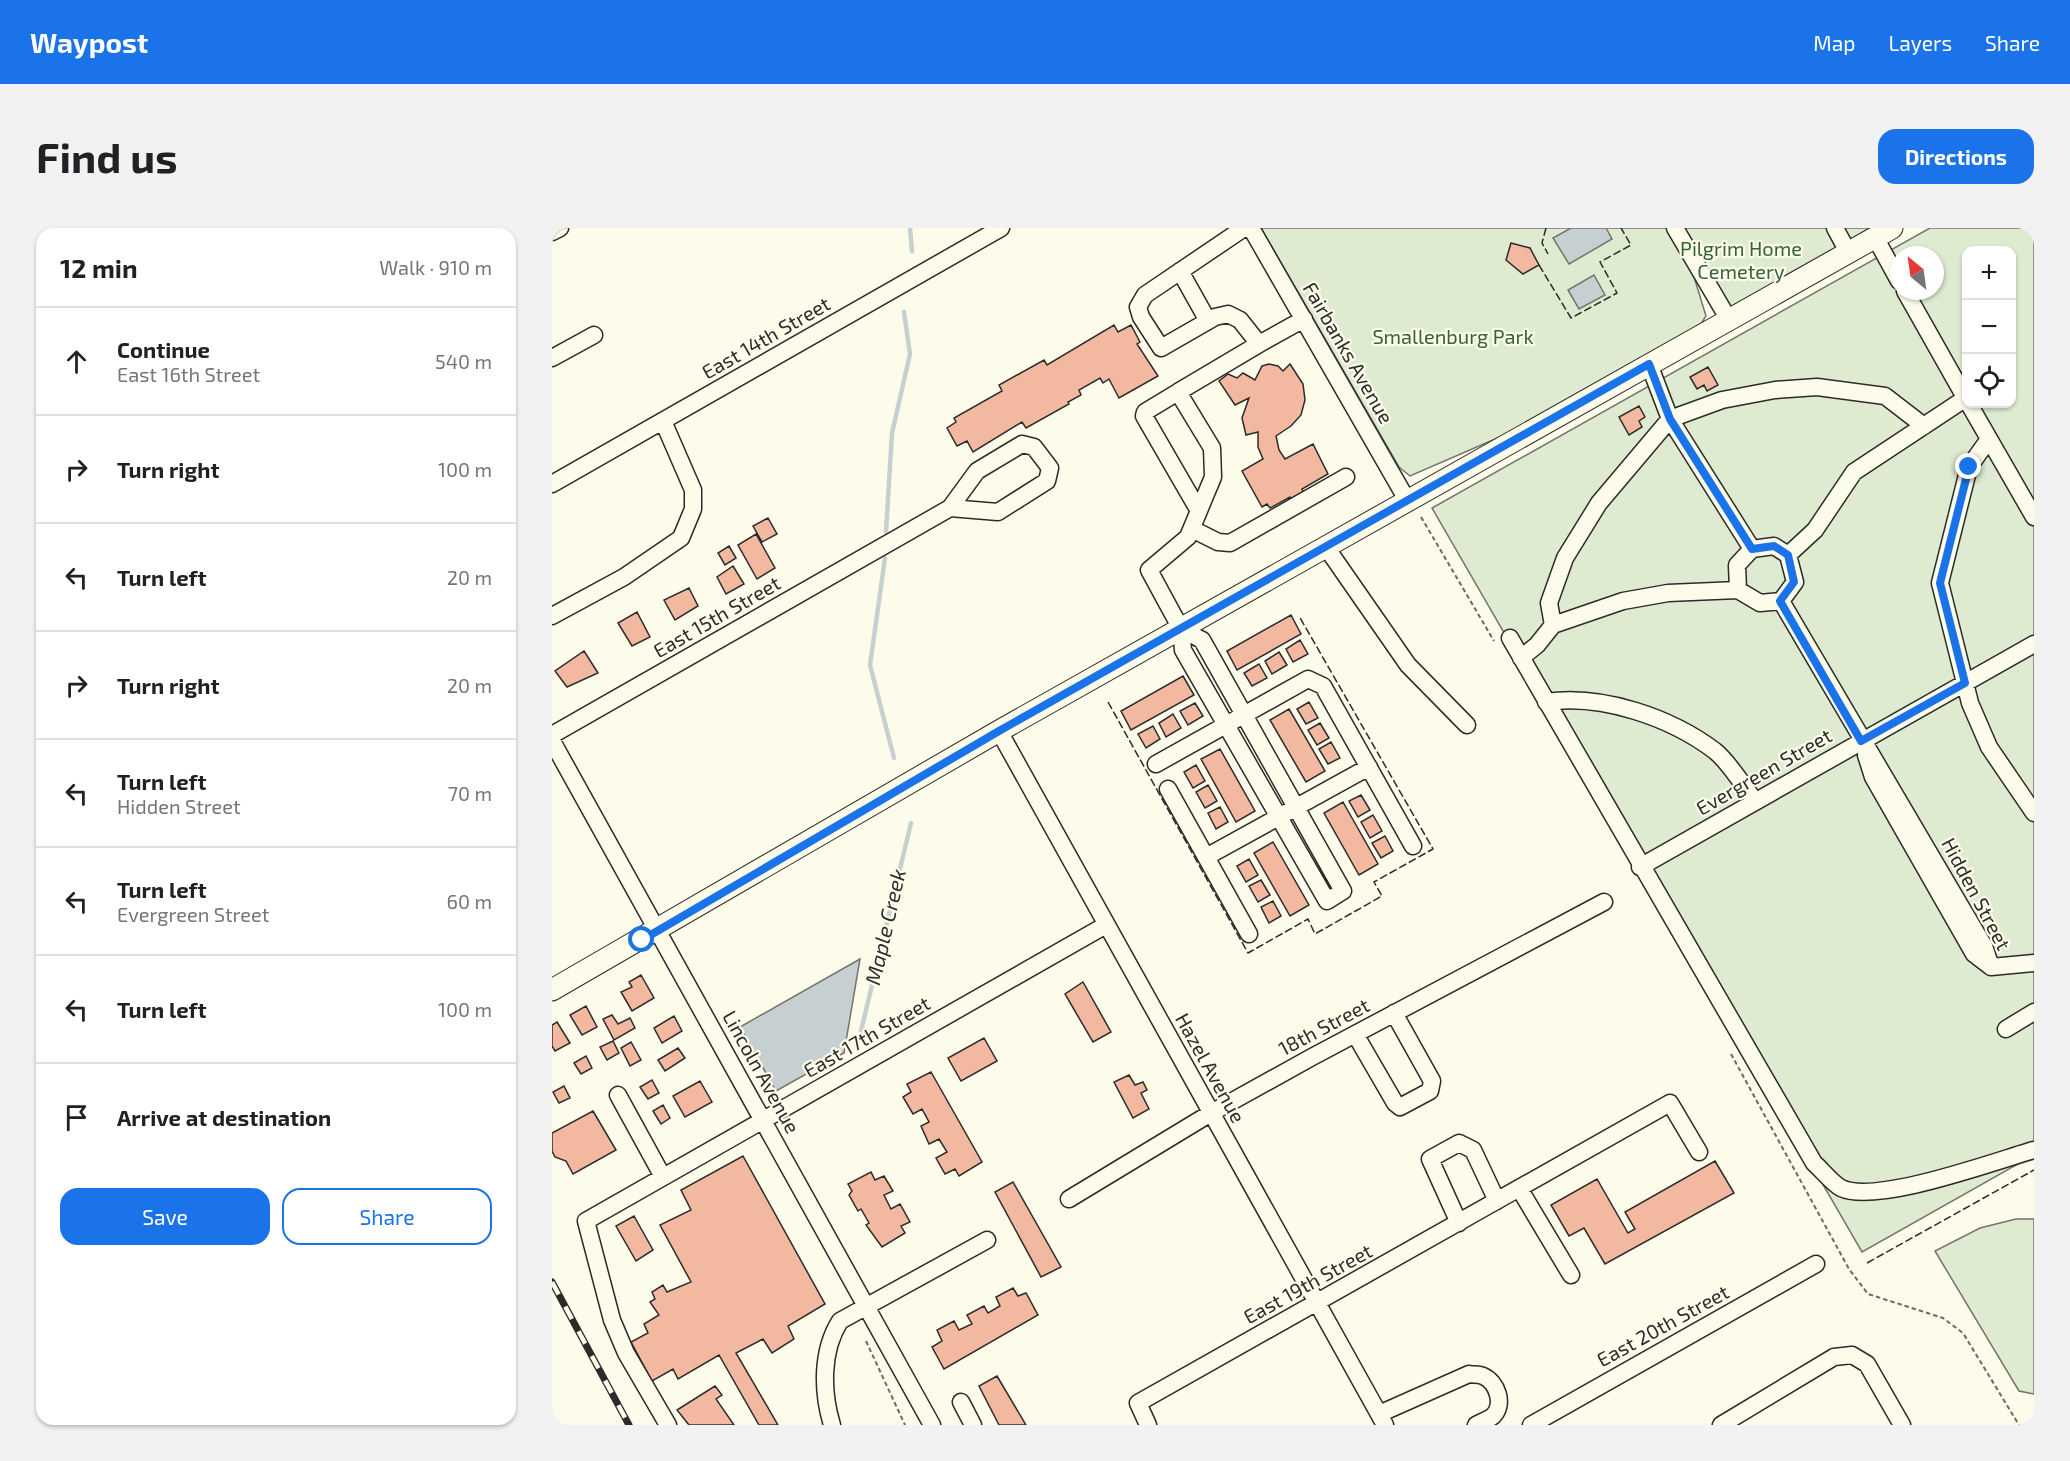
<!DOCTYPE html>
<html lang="en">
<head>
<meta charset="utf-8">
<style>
	:root { --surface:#fff; --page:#f2f2f2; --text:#202124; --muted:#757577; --line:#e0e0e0; --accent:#1a73e8 }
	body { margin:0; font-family:"Exo 2",sans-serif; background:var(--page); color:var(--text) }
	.controls { position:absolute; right:18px; top:18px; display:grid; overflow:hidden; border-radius:12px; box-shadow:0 2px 4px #0004 }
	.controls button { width:54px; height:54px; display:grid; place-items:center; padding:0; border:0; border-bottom:2px solid var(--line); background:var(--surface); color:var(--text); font:30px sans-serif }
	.compass { position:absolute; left:1338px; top:18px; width:54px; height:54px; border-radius:50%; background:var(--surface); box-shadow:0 2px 4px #0004; rotate:331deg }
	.stop { position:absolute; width:18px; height:18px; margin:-14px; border:4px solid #1a73e8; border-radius:50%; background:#fff }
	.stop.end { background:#1a73e8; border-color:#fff; box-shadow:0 2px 6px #0008 }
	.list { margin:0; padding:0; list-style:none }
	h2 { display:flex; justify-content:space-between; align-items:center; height:78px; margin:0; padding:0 24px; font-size:26px }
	h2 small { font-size:20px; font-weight:400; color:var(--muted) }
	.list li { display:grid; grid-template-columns:39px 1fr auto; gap:18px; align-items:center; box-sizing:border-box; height:108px; padding:0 24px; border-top:2px solid var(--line) }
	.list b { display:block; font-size:22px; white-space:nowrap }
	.list p { margin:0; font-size:20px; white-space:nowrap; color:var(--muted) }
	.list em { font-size:20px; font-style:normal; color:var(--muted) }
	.actions { display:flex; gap:12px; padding:18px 24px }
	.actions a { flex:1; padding:14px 0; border:2px solid var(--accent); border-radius:18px; text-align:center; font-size:21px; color:var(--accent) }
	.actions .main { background:var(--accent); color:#fff }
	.icon { flex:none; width:33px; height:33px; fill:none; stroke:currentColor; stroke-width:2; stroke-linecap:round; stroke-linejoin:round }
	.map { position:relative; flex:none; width:1482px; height:1197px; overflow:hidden; border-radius:18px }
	header { display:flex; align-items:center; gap:36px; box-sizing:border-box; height:84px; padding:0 30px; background:var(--accent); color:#fff }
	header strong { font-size:28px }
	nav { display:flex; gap:33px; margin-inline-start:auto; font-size:21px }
	.intro { display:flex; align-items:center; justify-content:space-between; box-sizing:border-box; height:144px; padding:0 36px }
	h1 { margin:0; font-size:42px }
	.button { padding:15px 27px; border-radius:18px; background:var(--accent); color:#fff; font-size:21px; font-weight:700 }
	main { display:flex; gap:36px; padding:0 36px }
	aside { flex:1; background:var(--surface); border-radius:18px; box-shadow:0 2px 4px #0004 }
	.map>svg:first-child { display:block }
	.green { fill:#deebd1; stroke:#74746e; stroke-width:1.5; fill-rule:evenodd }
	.water { fill:#c7d0d0; stroke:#74746e; stroke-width:1.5 }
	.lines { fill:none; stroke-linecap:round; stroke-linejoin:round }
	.stream { stroke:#c7d0d0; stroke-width:4.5 }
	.building { fill:#f2b8a0; stroke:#2b2b2b; stroke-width:1.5 }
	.minor-casing { stroke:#2b2b2b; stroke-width:19 }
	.major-casing { stroke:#2b2b2b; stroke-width:23 }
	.path { stroke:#6a6964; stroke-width:2; stroke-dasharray:4.5 3; stroke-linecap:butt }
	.minor { stroke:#fdfbea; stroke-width:16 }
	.major { stroke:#fdfbea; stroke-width:21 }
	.rail-casing { stroke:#2b2b2b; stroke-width:7 }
	.rail { stroke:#fdfbea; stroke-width:4.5; stroke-dasharray:14; stroke-linecap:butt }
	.fence { stroke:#2b2b2b; stroke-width:1.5; stroke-dasharray:8 3; stroke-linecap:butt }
	.route { stroke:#1a73e8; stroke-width:8 }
	.labels { text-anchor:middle; stroke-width:4.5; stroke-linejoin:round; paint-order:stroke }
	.park-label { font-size:20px; fill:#34623c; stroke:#fdfbea }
	.street-label { font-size:20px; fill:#2b2b2b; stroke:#fdfbea }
	.water-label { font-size:21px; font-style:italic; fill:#2b2b2b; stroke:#fdfbea }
</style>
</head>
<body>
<header>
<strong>Waypost</strong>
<nav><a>Map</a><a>Layers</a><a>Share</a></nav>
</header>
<div class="intro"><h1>Find us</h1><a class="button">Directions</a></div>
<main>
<aside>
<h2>12 min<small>Walk · 910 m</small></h2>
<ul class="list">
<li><svg class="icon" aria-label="ahead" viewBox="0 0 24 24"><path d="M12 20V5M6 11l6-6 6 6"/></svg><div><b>Continue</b><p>East 16th Street</p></div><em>540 m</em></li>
<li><svg class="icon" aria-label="right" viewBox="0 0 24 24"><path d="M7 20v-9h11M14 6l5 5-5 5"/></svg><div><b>Turn right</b></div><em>100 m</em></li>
<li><svg class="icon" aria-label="left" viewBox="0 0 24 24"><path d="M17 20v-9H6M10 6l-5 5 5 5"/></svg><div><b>Turn left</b></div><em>20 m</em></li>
<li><svg class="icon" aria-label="right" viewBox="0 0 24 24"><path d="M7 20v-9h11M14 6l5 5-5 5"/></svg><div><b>Turn right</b></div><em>20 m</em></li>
<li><svg class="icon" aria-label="left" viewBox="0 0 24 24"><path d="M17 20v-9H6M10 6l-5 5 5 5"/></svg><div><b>Turn left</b><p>Hidden Street</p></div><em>70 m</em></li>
<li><svg class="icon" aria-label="left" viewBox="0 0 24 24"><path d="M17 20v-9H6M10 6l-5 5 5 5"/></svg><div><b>Turn left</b><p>Evergreen Street</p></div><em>60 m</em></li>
<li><svg class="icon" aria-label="left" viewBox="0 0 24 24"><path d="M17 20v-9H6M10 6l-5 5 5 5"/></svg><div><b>Turn left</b></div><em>100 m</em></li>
<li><svg class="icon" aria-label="arrive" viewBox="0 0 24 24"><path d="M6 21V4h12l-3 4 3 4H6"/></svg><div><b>Arrive at destination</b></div></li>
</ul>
<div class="actions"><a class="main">Save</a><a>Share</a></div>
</aside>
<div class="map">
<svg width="1482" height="1197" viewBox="0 0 1482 1197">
	<rect width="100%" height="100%" fill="#fdfbea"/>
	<!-- green -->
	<path class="green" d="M709,0h408l21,36 16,52 -5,8 -192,109 -99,43 -11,-9z
		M1132,0h186l-140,79z
		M1378,0h104v927l-172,97 -430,-744zM1414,22h46v154h-46zM1347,27h36v36h-36z
		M1464,991h18v175l-15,-3 -84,-140 45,-23z"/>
	<!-- water -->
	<path class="water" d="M1019,0h35l6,11 -43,25 -16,-26z
		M1042,47l11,20 -26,14 -11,-19z
		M308,731l-16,94 -68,38 -36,-64z"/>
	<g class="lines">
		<!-- stream -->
		<path class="stream" d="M358,0l2,23
			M334,304l6,-99 18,-79 -6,-42
			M333,330l-15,107 24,93
			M309,803l50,-208"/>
	</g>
	<!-- building -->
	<path class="building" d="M959,15l19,5 9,17 -16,9 -17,-14z
		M562,97l4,7 13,-7 9,17 -3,2 21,32 -39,22 -10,-19 -6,4 -3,-5 -21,12 2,5 -13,7 1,2 -43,24 -4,-6 -49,30 -6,-11 -10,5 -10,-18 9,-6 -2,-4 48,-27 -3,-6 45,-25 3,5z
		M717,136l9,2 5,5 7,-7 13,20 2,16 -4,15 -10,11 -15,10 3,14 6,9 28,-15 15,30 -26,15 3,7 -12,7 -3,-6 -20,11 -3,-4 -5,3 -20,-36 21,-12 -5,-12v-15l-12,3 -4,-17 7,-20 -14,7 -16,-24 9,-7 9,4 6,-5 12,7 7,-14z
		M1156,139l10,18 -11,6 -3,-6 -7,4 -7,-12z
		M1087,178l6,11 -6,4 3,6 -13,8 -10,-18z
		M216,290l9,16 -15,8 -9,-16z
		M204,306l19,34 -18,11 -19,-34z
		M177,318l7,12 -11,7 -7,-12z
		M181,338l11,18 -18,10 -9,-17z
		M137,360l9,18 -23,14 -11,-20z
		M85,384l13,25 -18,9 -14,-23z
		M739,387l10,19 -64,36 -10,-19z
		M748,412l8,14 -15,8 -7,-13z
		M32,423l14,22 -31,14 -12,-16z
		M727,424l8,13 -15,9 -7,-13z
		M707,436l8,14 -15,8 -8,-13z
		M631,448l11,19 -63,35 -10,-19z
		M757,474l9,16 -12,6 -9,-15z
		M643,475l8,13 -15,9 -8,-14z
		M737,481l36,62 -19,11 -36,-62z
		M621,486l8,14 -15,9 -7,-14z
		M768,495l9,15 -12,7 -9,-15z
		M601,498l7,13 -14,9 -8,-14z
		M779,514l9,16 -12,6 -9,-15z
		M668,521l35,62 -19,11 -35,-63z
		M644,537l9,16 -12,7 -9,-16z
		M656,557l9,16 -12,7 -9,-16z
		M809,567l9,15 -12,7 -9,-16z
		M791,574l35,62 -19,11 -35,-62z
		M668,579l8,15 -12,7 -8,-16z
		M821,587l9,16 -12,7 -9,-16z
		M833,608l8,15 -12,7 -9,-15z
		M721,614l36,63 -19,11 -36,-63z
		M697,631l9,16 -12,7 -9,-16z
		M709,652l9,15 -12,7 -9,-16z
		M721,673l8,15 -12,7 -8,-16z
		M89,747l13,23 -22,13 -11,-19 11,-5 -3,-5z
		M531,754l28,50 -18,10 -28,-48z
		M34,778l11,21 -15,8 -12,-20z
		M60,787l6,9 12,-6 5,10 -21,12 -11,-21z
		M122,788l8,15 -20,12 -8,-15z
		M5,794l13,21 -15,8 -3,-5v-21z
		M432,810l13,23 -36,20 -13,-23z
		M61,813l6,12 -12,7 -7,-13z
		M79,814l10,18 -11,6 -9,-18z
		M126,820l7,10 -20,13 -7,-11z
		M34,828l6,12 -11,6 -7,-11z
		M379,844l51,90 -23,14 -4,-7 -10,5 -9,-16 11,-6 -8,-13 -10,5 -8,-18 8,-4 -7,-13 -9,5 -10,-17 8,-5 -4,-8z
		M577,847l6,10 8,-3 4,8 -6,3 8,16 -16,9 -19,-36z
		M100,852l7,13 -11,6 -8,-12z
		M148,853l12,21 -27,15 -12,-21z
		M12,858l6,12 -11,5 -6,-11z
		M111,877l7,13 -9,6 -8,-13z
		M41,883l23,39 -43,24 -7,-13 -11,-4 -3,-6v-18z
		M191,928l82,148 -37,22 6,13 -22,14 -9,-14 -27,14 42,72h-19l-40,-70 -41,24 -5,-10 -21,12 -21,-39 17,-9 -4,-9 15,-9 -9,-13 5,-3 -3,-7 11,-7 4,7 24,-10 -31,-57 31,-15 -10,-20z
		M1163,933l19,32 -129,71 -21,-36 -15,8 -18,-31 46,-26 31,54 7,-4 -10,-17z
		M319,944l4,8 9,-4 9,15 -9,4 7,14 9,-5 10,18 -9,4 4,7 -23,14 -16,-22 3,-2 -8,-14 -3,2 -9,-16 3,-4 -4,-7z
		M461,954l48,85 -20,10 -46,-85z
		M82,988l19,34 -17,11 -20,-35z
		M461,1060l5,8 8,-3 12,22 -94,54 -12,-22 10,-6 -5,-11 17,-9 5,9 13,-6 -5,-9 17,-9 4,7 12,-7 -4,-9z
		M445,1148l29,49h-27l-20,-39z
		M163,1158l7,9 -6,4 18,26h-45l-12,-15z"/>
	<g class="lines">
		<defs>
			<path id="minor" d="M692,0l-99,67 -7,12 3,10 20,31 54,-31 13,-3 12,6 19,24 45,-25
				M699,0l156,272
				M1123,0l54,92
				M1283,0l13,24
				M0,4l8,-4
				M1323,9l24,44
				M628,43l28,50
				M1353,63l61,108
				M0,130l42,-23
				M1097,136l21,55 82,130
				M626,164l-33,20 -1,4 55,95
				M1417,176l65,113
				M1437,211l-20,28 -29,116 30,120 19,44 45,66
				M0,256l449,-256
				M640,301l26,13 12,1 116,-66
				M774,319l82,118 59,60
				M1236,327l27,-25 39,-58 112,-74
				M1229,373l203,345 7,21
				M0,388l72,-39 57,-39 12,-29v-19l-30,-69
				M1001,397l70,-24 45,-8 70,-3 22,13 21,-2 14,-19 -7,-27 -14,-9 -22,3 -15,16 1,25
				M629,401l21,11 141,251 -16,10 -144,-251 -2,-21 -32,-59 39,-33 25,-60 -1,-29 -34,-56 81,-48
				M958,410l304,525c8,7 18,20 27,25 35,17 154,-27 193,-38
				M969,430l16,-13 16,-20 -4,-22 16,-45 34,-55 71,-84 52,-19 53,-10 42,-3 68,9 39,30
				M994,474c56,-8 124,15 169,49 15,12 28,35 40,50
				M447,503l386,694
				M0,507l398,-227 27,-37 45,-27 12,3 16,21 -3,13 -49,31 -48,-4
				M0,513l380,684
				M1314,527l7,22 101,177 17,13
				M604,536l152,-85 15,7 90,160
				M616,561l81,145
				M654,629l163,-90
				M1088,639l394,-223
				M1439,739l43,-4
				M1454,801l28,-17
				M803,806l40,69 5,4 30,-16 2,-10 -38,-68
				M66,867l45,82
				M967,960l52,87
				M517,971l142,-86 101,-56 292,-155
				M907,995l-29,-64 29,-16 14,7 24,51
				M409,1174l12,23
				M827,1186l90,-40c4,1 10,0 14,2 14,6 22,28 10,40 -5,4 -12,6 -17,9
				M116,1197l-42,-72 -14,-33 -26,-99 520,-296
				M280,1197c-10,-33 -11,-74 8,-104l147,-81
				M596,1197l-10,-22 532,-300 29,49
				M979,1197l285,-161
				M1169,1197l113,-68 18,-2 15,9 35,61"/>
			<path id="major" d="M0,762l447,-259 893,-503"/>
		</defs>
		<!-- minor casing -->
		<use href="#minor" class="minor-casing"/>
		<!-- major casing -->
		<use href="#major" class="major-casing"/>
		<!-- path -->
		<path class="path" d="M869,289l73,124
			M1179,826l118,215 19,25 75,24 20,15 56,92
			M314,1113l39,84"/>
		<!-- minor -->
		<use href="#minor" class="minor"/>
		<!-- major -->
		<use href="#major" class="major"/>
		<defs>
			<path id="rail" d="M0,1054l77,143"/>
		</defs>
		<!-- rail casing -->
		<use href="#rail" class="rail-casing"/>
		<!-- rail -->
		<use href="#rail" class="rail"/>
		<!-- fence -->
		<path class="fence" d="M994,0l-4,15 6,11
			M987,37l32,53 46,-25 -17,-31 31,-17 -10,-17
			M556,474l140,251 60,-34 7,15 67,-38 -8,-14 59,-33 -134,-233
			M1315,1035l167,-93"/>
	</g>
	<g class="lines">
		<!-- route -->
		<path class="route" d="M90,712l357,-209 650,-367 21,55 82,130 22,-3 14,9 6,27 -14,19 81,140 104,-58 -25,-100 29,-116"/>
	</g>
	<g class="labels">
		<!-- park labels -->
		<g class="park-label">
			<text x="1189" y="28">Pilgrim Home<tspan x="1189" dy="23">Cemetery</tspan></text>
			<text x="901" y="116">Smallenburg Park</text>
		</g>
		<!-- street labels -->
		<g class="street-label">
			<text transform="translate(214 110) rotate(-30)" y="7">East 14th Street</text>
			<text transform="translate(796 125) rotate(60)" y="7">Fairbanks Avenue</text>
			<text transform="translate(165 389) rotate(-30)" y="7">East 15th Street</text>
			<text transform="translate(1212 544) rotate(-30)" y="7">Evergreen Street</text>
			<text transform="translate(1424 666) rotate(62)" y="7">Hidden Street</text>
			<text transform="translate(772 799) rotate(-28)" y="7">18th Street</text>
			<text transform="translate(315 809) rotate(-30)" y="7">East 17th Street</text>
			<text transform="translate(658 840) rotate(61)" y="7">Hazel Avenue</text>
			<text transform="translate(209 844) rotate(61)" y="7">Lincoln Avenue</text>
			<text transform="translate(756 1056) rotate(-29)" y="7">East 19th Street</text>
			<text transform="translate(1111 1098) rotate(-29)" y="7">East 20th Street</text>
		</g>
		<!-- water labels -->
		<g class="water-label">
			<text transform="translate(334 699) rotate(-77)" y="7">Maple Creek</text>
		</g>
	</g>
</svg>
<div class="controls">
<button>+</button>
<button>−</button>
<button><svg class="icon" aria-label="locate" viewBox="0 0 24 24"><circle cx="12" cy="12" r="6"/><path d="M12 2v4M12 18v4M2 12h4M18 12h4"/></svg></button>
</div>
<svg class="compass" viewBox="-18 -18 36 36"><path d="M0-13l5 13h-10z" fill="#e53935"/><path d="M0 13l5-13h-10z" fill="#757577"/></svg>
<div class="stop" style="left:90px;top:712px"></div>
<div class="stop end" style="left:1417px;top:239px"></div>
</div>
</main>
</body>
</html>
